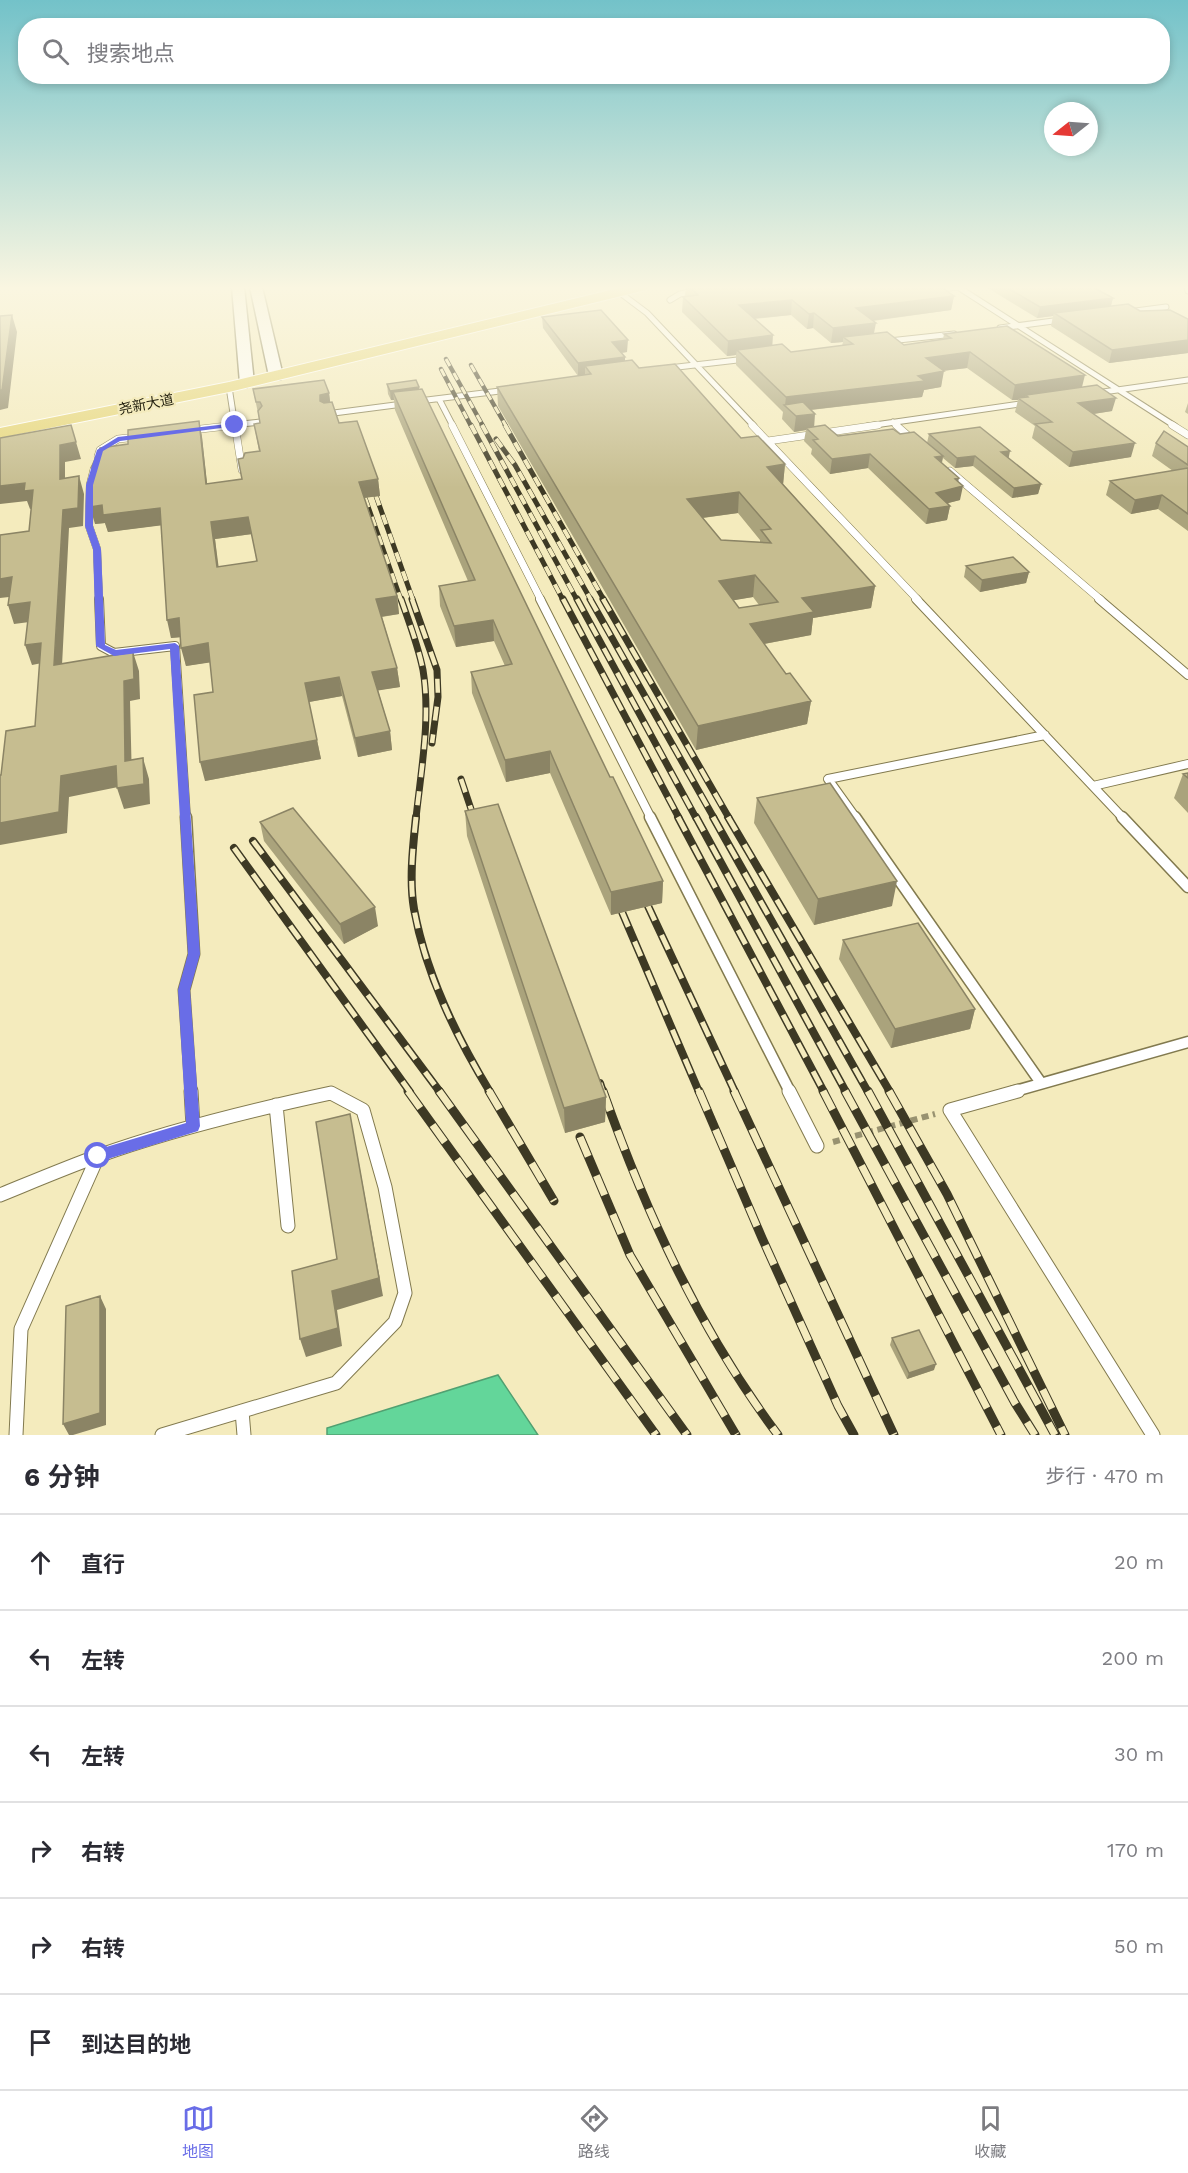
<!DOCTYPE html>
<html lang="zh">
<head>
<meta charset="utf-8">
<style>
	:root { --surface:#fff; --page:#f2f2f3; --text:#2b2b33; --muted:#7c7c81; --line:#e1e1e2; --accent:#696de7 }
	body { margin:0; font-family:"Work Sans","Noto Sans SC",sans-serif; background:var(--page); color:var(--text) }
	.compass { position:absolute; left:1044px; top:102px; width:54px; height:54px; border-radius:50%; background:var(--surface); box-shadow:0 3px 9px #0003; rotate:253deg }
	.stop { position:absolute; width:18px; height:18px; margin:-14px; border:4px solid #696de7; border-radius:50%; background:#fff }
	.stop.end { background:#696de7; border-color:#fff; box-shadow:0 2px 6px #0008 }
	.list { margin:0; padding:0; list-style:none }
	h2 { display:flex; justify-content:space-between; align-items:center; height:78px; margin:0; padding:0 24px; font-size:26px }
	h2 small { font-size:20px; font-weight:400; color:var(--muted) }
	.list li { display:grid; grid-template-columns:39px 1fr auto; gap:18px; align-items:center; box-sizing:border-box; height:96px; padding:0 24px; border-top:2px solid var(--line) }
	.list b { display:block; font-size:22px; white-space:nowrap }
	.list em { font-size:20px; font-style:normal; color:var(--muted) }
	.icon { flex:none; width:33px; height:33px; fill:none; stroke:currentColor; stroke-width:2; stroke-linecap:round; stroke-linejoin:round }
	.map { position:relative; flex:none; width:1188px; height:1435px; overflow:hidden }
	.search { position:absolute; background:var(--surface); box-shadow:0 3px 9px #0003; left:18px; right:18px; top:18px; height:66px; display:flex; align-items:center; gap:15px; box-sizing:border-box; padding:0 21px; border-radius:24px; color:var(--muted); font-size:22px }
	.sheet { height:654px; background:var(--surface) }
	nav { display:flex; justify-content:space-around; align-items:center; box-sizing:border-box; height:84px; border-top:2px solid var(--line); background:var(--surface); font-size:16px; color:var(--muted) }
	nav a { display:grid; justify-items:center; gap:3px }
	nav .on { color:var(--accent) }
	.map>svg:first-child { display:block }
	.water { fill:#63d69a; stroke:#51a071; stroke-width:1.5 }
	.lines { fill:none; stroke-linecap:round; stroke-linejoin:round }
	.lane-far4-casing { stroke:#827a4f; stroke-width:7 }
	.lane-far3-casing { stroke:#827a4f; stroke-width:8 }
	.lane-far2-casing { stroke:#827a4f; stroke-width:10 }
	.lane-far1-casing { stroke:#827a4f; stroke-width:13 }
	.lane-casing { stroke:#827a4f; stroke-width:15 }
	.secondary-casing { stroke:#827a4f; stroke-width:3 }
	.primary-casing { stroke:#fff; stroke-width:2 }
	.path { stroke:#989270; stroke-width:6; stroke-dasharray:7 4.5; stroke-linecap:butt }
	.lane-far4 { stroke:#fff; stroke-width:5 }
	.lane-far3 { stroke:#fff; stroke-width:7 }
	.lane-far2 { stroke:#fff; stroke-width:8 }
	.lane-far1 { stroke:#fff; stroke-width:10 }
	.lane { stroke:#fff; stroke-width:13 }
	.secondary { fill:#fff; fill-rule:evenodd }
	.primary { fill:#e6d67a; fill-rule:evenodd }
	.rail-far4-casing { stroke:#3d3924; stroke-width:4.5 }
	.rail-far3-casing { stroke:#3d3924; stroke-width:5 }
	.rail-far2-casing { stroke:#3d3924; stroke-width:7 }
	.rail-far1-casing { stroke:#3d3924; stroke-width:8 }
	.rail-casing { stroke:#3d3924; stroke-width:9 }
	.rail-far4 { stroke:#f4ebbd; stroke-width:3; stroke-dasharray:8; stroke-linecap:butt }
	.rail-far3 { stroke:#f4ebbd; stroke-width:4; stroke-dasharray:10; stroke-linecap:butt }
	.rail-far2 { stroke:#f4ebbd; stroke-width:4.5; stroke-dasharray:14; stroke-linecap:butt }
	.rail-far1 { stroke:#f4ebbd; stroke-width:5; stroke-dasharray:16; stroke-linecap:butt }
	.rail { stroke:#f4ebbd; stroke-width:7; stroke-dasharray:21; stroke-linecap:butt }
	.wall { fill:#aaa37c; fill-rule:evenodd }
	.shaded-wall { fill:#8b8465 }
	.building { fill:#c6bd90; stroke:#8b8465; stroke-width:1.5; fill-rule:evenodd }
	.route { fill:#696de7 }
	.labels { text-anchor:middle; stroke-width:4.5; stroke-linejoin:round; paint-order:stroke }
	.far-street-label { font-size:14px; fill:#262311; stroke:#f4ebbd }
</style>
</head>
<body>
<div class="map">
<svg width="1188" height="1435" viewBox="0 0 1188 1435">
	<rect width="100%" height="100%" fill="#f4ebbd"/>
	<!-- water -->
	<path class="water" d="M498,1375l40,60h-211v-7z"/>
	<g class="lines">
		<defs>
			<path id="lane-far4" d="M937,287l3,2 18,-2
				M958,287l217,139
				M1187,287l1,4
				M619,292l28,21 107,113
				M670,300l10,-6 36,-7
				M1128,312l38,-5
				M1000,328l61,-8
				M889,341l65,-7
				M669,368l77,-9
				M229,387l6,39
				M1096,393l92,-13
				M439,399l14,27
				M419,401l89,-11
				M326,414l77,-10
				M893,422l5,4
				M223,426l37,-4
				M868,426l159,-23"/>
			<path id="lane-far3" d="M235,425l7,45
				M452,425l89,175
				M752,425l166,175
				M896,425l17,15
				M1172,425l16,10
				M192,430l44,-5
				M768,441l110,-16
				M98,456l2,-6 18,-11 19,-2
				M94,469l-4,16 -1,41 8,23 2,51
				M950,471l151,129"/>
			<path id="lane-far2" d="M99,599l2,47 13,7 61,-7 11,172
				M540,599l111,219
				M916,599l207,219
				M1099,599l89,76
				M1093,786l95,-22
				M856,818l-28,-39 217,-44"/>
			<path id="lane-far1" d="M186,817l8,137 -10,36 7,102
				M650,817l140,275
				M855,817l186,266
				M1122,817l66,70
				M1012,1092l176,-50"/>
			<path id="lane" d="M191,1091l2,35
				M789,1091l28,55
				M1018,1091l-68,19 203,325
				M276,1105l12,121
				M0,1195c32,-13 65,-27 98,-39 75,-27 154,-46 233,-63l32,17 22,77 20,106 -10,29 -59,61 -174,52
				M242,1411l2,24
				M16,1435l5,-106 77,-173"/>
			<path id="secondary" d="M232,287h12l10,96 -7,4 -7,-4z
				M250,287h12l21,89 -2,3h-10l-2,-3z"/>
			<path id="primary" d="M623,287h25l-2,3 -417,102 -229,46v-10l229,-46z"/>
		</defs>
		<!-- lane-far4 casing -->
		<use href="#lane-far4" class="lane-far4-casing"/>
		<!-- lane-far3 casing -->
		<use href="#lane-far3" class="lane-far3-casing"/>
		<!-- lane-far2 casing -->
		<use href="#lane-far2" class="lane-far2-casing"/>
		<!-- lane-far1 casing -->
		<use href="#lane-far1" class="lane-far1-casing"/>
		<!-- lane casing -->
		<use href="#lane" class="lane-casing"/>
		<!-- secondary casing -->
		<use href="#secondary" class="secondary-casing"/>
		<!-- primary casing -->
		<use href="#primary" class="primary-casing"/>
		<!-- path -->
		<path class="path" d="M833,1142l102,-28"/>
		<!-- lane-far4 -->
		<use href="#lane-far4" class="lane-far4"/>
		<!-- lane-far3 -->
		<use href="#lane-far3" class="lane-far3"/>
		<!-- lane-far2 -->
		<use href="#lane-far2" class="lane-far2"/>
		<!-- lane-far1 -->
		<use href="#lane-far1" class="lane-far1"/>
		<!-- lane -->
		<use href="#lane" class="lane"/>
		<!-- secondary -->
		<use href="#secondary" class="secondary"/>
		<!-- primary -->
		<use href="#primary" class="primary"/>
		<defs>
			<path id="rail-far4" d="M446,359l37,67
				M471,365l35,61
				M441,369l30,57"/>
			<path id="rail-far3" d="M471,425l92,175
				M482,425l95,175
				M505,425l99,175
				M496,439l19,26 76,135
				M376,496l37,104
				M365,498l36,102"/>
			<path id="rail-far2" d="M401,599c8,23 17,46 22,71 8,48 -2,100 -7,148
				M412,599l25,71 1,27 -6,46
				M563,599l116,219
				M577,599l119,219
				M590,599l124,219
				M603,599l126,219
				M461,779l13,39"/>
			<path id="rail-far1" d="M416,817c-3,29 -7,63 -2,92 12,66 42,127 76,183
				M473,817l3,8
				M678,817l146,275
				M696,817l150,275
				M713,817l155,275
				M728,817l162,275
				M253,841l187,251
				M234,848l176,244
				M648,906l87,186
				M622,912l77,180
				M600,1083l3,9"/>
			<path id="rail" d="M408,1091l248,344
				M439,1091l248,344
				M489,1091l65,110
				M603,1091c43,122 97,240 175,344
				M699,1091l63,147 76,168 16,29
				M734,1091l160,344
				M823,1091l178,344
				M845,1091l170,312 20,32
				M868,1091l187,344
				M889,1091l58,103 118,241
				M580,1137l50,118 106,180"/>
		</defs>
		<!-- rail-far4 casing -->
		<use href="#rail-far4" class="rail-far4-casing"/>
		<!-- rail-far3 casing -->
		<use href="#rail-far3" class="rail-far3-casing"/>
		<!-- rail-far2 casing -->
		<use href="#rail-far2" class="rail-far2-casing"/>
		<!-- rail-far1 casing -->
		<use href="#rail-far1" class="rail-far1-casing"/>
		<!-- rail casing -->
		<use href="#rail" class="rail-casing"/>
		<!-- rail-far4 -->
		<use href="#rail-far4" class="rail-far4"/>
		<!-- rail-far3 -->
		<use href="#rail-far3" class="rail-far3"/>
		<!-- rail-far2 -->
		<use href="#rail-far2" class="rail-far2"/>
		<!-- rail-far1 -->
		<use href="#rail-far1" class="rail-far1"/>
		<!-- rail -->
		<use href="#rail" class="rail"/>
	</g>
	<!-- wall -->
	<path class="wall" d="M686,287h255l13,9 -3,14 -78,11 1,12 30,12 39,-6 1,-5 138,53 30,24 -19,3 38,43 -62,10 -37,-29 3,-12 -20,-14 3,-12h-6l-45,-32 -24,3 -2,16 -17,3 -2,7 -111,13 3,17 24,9 62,-2 27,9 2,-9 79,24 33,26 -3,10 -26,4 -39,-32 -18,2 -12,-10 -1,5 16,19 2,18 -12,3 2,3 -3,14 -21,4 -58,-56 -38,6 -19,-20 1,-5 -8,-8 2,-11 -12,2 -12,-13 1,-7 -47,-47v-10l-9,1 -45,-44 1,-15h2zM791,315l16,14 6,-1 18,15 12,-1 -1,4 -51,6 -19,-7 -18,-26z
		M986,287h110l-1,1 18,10 -2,8 77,13v34l-79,10 -58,-37 2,-10 -16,2z
		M542,317l85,35 -6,1 4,8 14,7 102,70 44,26 -2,20 92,102 -4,22 -58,10 -2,17 -47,9 22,30 25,27 -4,23 -111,26 -198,-344 -1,-19 81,-11 -35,-48zM738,513l22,27v2l-39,-2 -18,-22zM753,597l6,8 -20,3 -6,-8z
		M387,384l32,5 191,388 53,104 -1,22 -51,12 -61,-142 -44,9 -34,-89 -1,-21 34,-6 -11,-25 -38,6 -16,-41 -1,-20 29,-5 -73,-171 -1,-10h-3l-3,-6z
		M253,389l76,4 1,10 9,20 39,56 2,17 -16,2 33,98 2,18 -17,3 15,51 3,19 -22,3 12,41 2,19 -34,7 -16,-61 -33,6 12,57 -116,22 8,-89 -3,-30 -24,4 -6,-29 -9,1 -10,-113 -53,7 -3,-9 -10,1 33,-80 71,-23 3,16 5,47 35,-5 17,-28 -5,-27 6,-1zM252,534l5,27 -39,6 -3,-28z
		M1188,403v11l-3,-2z
		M1156,443l32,4v84l-30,-22 -27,5 -25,-19 4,-14 63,-10 -21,-15z
		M966,566l63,6 -3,11 -46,9 -16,-15z
		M1188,773v40l-14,-15 9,-24z
		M757,798l135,108 -78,19 -60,-102z
		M465,811l141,286 -1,25 -40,11 -98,-297z
		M260,822l118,104 -34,18 -80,-103z
		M843,940l132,69 -5,20 -79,19 -52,-89z
		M892,1338l42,32 -27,9 -17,-34z"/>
	<!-- shaded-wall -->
	<path class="shaded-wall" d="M954,296l-3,14 -97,13 2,-15z
		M1113,298l-3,11 -56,4 -1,3 -16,2 3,-11z
		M792,300l-1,15 -53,5 1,-15z
		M814,313l-1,15 -6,1 2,-15z
		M12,315l5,17 -9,76 -8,2v-20z
		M876,323l-3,15 -30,-1v5l-12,1 2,-15z
		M773,335l-1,16 -35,-1 -1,5 -9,1 1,-15z
		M628,340l-1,12 -15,2v-12z
		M1188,340v13l-79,10 3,-13z
		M970,352l-3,16 -44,5 3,-15z
		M625,357v13l-40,-4v9l-7,1v-13z
		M944,371l-3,16 -17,3 -2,7 -131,15 -6,-7 1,-8z
		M1085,375l-4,16 -53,6 -2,-2 -1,4 -7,-1v2h-6l3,-15z
		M419,387l1,10 -27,-5 1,8h-3l-1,-9z
		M329,393l2,15 -11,-7v-6z
		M1116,398l-4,13 -38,6 4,-14z
		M815,414l-1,15 -8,-1v2l-12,2 2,-16z
		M199,421l3,16 7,64 -3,-17z
		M76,442l5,17 -16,3v34l-5,-17v-34z
		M1135,443l-4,14 -62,10 4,-15z
		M1010,451l-2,10 -7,-9z
		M870,454l-2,14 -38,6 2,-15z
		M943,456l-3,14 -5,-13z
		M975,456l-2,10 -18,2 2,-10z
		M785,464l-2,21 -16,-18z
		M79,476l5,18 -1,32 -14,2 -8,157 -7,-20 9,-155z
		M959,478l-2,9 6,-1 -3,14 -27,7 3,-14 19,-14z
		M378,479l2,17 -19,2 -2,-16z
		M25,483l8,7 5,17 -8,2 -3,-8 -27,3v-18z
		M1041,484l-3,10 -26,4 2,-10z
		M739,492l-1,21 -52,7 1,-21z
		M1162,495l-4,14 -27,5 4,-14z
		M102,505l58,3 4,17 -56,7 -3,-9 -10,1 -5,-17z
		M950,506l-3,14 -21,4 3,-15z
		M248,517l4,17 -37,5 6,46 -4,-18 -6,-45z
		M1029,572l-3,11 -46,9 2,-12z
		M755,575l-2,22 -35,6 1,-22z
		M12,577l6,19 -18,2v-19z
		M875,586l-4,22 -58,10 -2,17 -63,12 2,-23 52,-26z
		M397,596l2,18 -20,3 -3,-18z
		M30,602l7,19 -23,3 -6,-19z
		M179,618l4,19 -12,1 -4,-18z
		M493,620l1,21 -38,6 -2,-21z
		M41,643l6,19 -15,3 -7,-20z
		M208,643l5,19 -27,4 -5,-18z
		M133,652l6,19 1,28 -10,2 2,81 -7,-21 -1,-80z
		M397,668l3,19 -25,4 -3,-19z
		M339,677l3,19 -33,6 -4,-19z
		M811,701l-4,23 -111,26 2,-24z
		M390,731l2,19 -34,7 -3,-19z
		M317,740l4,19 -116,22 -5,-19z
		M550,751v22l-44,9 -1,-22z
		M143,758l6,21 1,25 -26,5 -7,-21z
		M116,766l7,20 -54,11 -2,36 -67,12v-22l61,-47z
		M663,881l-1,22 -51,12v-23z
		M897,881l-5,25 -78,19 4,-26z
		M375,907l3,19 -34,18 -4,-20z
		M975,1009l-5,20 -79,19 4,-19z
		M606,1097l-1,25 -40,11 -1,-25z
		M350,1114l33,182 -46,14 5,36 -36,11 -6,-18 32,-48 47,-13z
		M100,1296l6,13v116l-33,10h-4l-6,-11z
		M936,1364l-2,6 -27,9 2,-6z"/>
	<!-- building -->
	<path class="building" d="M690,287h251l13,9 -98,12 20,15 -43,5 -19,-15 -5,1 -17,-14 -53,5 34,30 -45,6 -45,-44 15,-2z
		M1006,287h87l20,11 -73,9z
		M1128,304l12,7 30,-1 18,9v21l-76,10 -58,-37z
		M601,310l27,30 -16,2 13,15 -47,6 -36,-46z
		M12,315l-10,75h-2v-74z
		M1007,326l78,49 -70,10 -45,-33 -44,6 18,13 -26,5 7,5 -139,16 -49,-47 45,-6 9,8 62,-8 -10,-7 44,-5 17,13 47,-7 -7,-4z
		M632,360l7,8 36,-4 66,74 17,-2 27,28 -18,3 108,119 -73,12 12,14 -64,12 36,50 4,-1 21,28 -113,25 -201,-339 94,-13 -6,-8zM739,492l32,37 -10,1 10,13 -50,-3 -34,-41zM755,575l23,27 -39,6 -20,-27z
		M324,380l5,13 -9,2v6l4,2 8,-1 7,21 18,-2 21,58 -19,3 38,114 -21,3 21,69 -25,4 18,59 -35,7 -16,-61 -34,6 12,57 -117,22 -6,-67 19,-3 -5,-49 -27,5 -2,-30 -12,2 -7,-112 -57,7 -1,-10 -12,2 2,-41 8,-18 28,-4v-14l71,-9 7,63 36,-5 -4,-20 5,-1 2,-5 15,-2 -6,-27 6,-1 -2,-12 4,-5 -2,-4h-4l-3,-13zM248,517l9,44 -40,6 -6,-45z
		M416,380l3,7 -29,4 -3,-7z
		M1097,385l19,13 -38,5 57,40 -62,9 -38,-28 17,-2 -34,-24 10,-1 -2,-2z
		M422,389l188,388h3l50,104 -52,11 -61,-141 -45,9 -34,-88 41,-8 -19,-44 -39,6 -15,-40 36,-6 -82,-188z
		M803,402l12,12 -19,2 -12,-11z
		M71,425l5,17 -16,3v34l19,-3 -1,32 -15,2 -9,155 79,-13 1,27 -10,2 1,80 18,-3 1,26 -27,4 -1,-22 -55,10 -2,36 -59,11v-48h1l5,-44 29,-5 6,-83 -16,2 5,-43 -22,3 4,-28 -12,2v-44l29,-4 4,-41 -9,1 1,-8 -25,3v-48z
		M825,425l13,11 55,-7 7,5 14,-2 29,24 -8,1 24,21 -4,1 8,7 -27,7 14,13 -21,3 -59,-55 -38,5 -19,-19 5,-1 -12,-11z
		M980,427l30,24 -9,1 40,32 -27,4 -39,-32 -18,2 -28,-24z
		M1164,431l24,16v18l-32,-22z
		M1188,468v46l-26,-19 -27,5 -25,-19z
		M1013,557l16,15 -47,8 -16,-14z
		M1188,773v5l-5,-4z
		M830,783l67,98 -79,18 -61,-101z
		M498,804l108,293 -42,11 -99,-297z
		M293,808l82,99 -35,17 -80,-102z
		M918,923l57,86 -80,20 -52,-89z
		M350,1114l29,164 -47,13 6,37 -38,11 -8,-68 45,-12 -21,-137z
		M100,1296v117l-37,11 3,-118z
		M919,1330l17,34 -27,9 -17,-35z"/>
	<!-- sky -->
	<linearGradient id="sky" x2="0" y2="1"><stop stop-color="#73c2c9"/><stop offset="0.59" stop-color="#faf6e1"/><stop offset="1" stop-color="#faf6e1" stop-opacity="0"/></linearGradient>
	<rect width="1188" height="488" fill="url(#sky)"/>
	<!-- route -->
	<path class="route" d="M235,423l2,3 -117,15 -17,10 -10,34v41l8,23 4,96 11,5 59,-7 4,3 21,308 -10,36 10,136 -2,5 -100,31 -5,-2 -2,-4 2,-5 93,-28 -8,-133 10,-36 -18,-305 -56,7 -18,-10 -3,-97 -8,-23 1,-41 11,-35 21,-13z"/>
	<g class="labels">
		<!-- far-street labels -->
		<g class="far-street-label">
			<text transform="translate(146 404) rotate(-11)" y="5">尧新大道</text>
		</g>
	</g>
</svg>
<svg class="compass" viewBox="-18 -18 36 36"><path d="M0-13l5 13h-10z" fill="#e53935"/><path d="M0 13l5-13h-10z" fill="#7c7c81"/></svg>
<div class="stop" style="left:98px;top:1156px"></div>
<div class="stop end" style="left:235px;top:425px"></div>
<div class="search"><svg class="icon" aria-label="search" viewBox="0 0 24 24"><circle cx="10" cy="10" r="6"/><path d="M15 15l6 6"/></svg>搜索地点</div>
</div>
<section class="sheet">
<h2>6 分钟<small>步行 · 470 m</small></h2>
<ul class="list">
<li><svg class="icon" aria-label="ahead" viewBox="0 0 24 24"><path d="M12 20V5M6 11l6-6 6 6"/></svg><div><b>直行</b></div><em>20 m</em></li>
<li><svg class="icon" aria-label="left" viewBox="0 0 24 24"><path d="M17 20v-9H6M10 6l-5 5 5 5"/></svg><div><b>左转</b></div><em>200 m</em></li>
<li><svg class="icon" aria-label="left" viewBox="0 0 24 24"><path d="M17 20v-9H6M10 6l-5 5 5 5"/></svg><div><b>左转</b></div><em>30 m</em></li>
<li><svg class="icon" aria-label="right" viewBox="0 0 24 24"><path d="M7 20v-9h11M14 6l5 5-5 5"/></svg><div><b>右转</b></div><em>170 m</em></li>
<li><svg class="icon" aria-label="right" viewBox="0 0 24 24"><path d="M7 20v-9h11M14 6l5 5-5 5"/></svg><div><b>右转</b></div><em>50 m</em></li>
<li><svg class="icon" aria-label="arrive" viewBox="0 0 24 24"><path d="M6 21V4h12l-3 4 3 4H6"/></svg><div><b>到达目的地</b></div></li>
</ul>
</section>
<nav>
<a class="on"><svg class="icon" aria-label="map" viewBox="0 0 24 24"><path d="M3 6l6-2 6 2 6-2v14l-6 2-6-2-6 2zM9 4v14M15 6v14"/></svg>地图</a>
<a><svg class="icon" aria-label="directions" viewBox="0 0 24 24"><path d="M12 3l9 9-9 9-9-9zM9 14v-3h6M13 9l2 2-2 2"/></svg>路线</a>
<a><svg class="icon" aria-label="saved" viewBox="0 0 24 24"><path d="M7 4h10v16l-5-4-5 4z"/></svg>收藏</a>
</nav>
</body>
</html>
